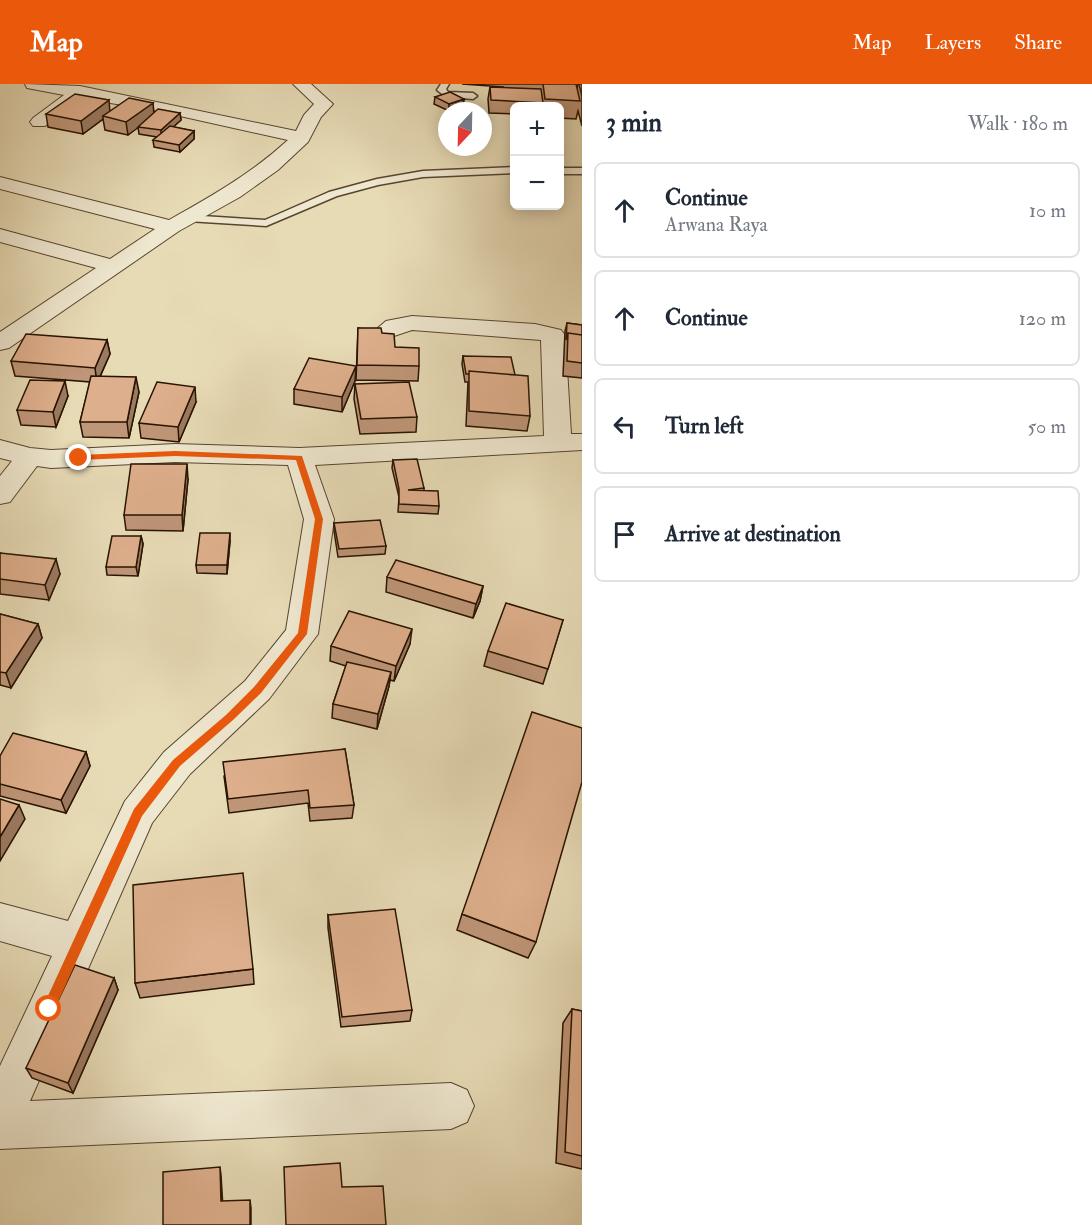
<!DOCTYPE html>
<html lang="en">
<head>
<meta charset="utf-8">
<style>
	:root { --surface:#fff; --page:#f6f6f7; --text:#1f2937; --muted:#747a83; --line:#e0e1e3; --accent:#ea580c }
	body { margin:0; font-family:"IM FELL Double Pica",serif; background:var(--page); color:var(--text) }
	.controls { position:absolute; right:18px; top:18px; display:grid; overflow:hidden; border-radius:9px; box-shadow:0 3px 15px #0003 }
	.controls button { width:54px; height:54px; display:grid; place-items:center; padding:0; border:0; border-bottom:2px solid var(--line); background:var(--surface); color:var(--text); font:30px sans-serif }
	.compass { position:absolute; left:438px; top:18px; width:54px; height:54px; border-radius:50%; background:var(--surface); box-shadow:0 3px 15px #0003; rotate:202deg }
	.stop { position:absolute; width:18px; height:18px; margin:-14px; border:4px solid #ea580c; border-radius:50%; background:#fff }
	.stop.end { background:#ea580c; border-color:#fff; box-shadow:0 2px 6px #0008 }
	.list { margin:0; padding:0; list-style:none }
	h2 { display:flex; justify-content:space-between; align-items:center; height:78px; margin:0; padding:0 24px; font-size:26px }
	h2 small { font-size:20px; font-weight:400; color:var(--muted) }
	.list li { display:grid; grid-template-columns:39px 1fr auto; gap:18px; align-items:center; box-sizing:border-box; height:96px; margin:0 12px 12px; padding:0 12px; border:2px solid var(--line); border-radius:9px }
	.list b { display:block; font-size:22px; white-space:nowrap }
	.list p { margin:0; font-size:20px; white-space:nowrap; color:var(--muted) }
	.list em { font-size:20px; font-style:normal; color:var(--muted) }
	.icon { flex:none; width:33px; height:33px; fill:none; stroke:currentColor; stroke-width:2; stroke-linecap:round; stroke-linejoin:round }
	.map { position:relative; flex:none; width:582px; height:1141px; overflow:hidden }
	header { display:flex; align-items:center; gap:36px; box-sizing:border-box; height:84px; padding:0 30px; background:var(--accent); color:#fff }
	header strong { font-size:28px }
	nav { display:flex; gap:33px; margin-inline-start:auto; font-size:21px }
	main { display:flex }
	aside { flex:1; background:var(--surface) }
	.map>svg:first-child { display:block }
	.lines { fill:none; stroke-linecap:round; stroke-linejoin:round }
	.lane-casing { stroke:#58452e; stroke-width:3 }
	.street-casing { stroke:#58452e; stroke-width:2 }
	.lane { fill:#efe8d0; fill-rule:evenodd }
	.street { fill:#efe8d0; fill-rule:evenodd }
	.wall { fill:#bf9678; stroke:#281300; stroke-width:1.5 }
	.shaded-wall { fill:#9b7a62; stroke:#281300; stroke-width:1.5 }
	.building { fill:#deaf8c; stroke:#281300; stroke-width:1.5 }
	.route { fill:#ea580c }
</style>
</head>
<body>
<header>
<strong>Map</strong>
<nav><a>Map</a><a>Layers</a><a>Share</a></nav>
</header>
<main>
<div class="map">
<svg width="582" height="1141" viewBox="0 0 582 1141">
	<rect width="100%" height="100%" fill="#e7dbb6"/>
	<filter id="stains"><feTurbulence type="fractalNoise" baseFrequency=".00333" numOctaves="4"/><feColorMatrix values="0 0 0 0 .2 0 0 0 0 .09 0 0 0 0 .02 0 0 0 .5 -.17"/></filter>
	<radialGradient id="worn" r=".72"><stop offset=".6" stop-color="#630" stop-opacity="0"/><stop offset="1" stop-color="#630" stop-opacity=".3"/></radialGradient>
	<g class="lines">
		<defs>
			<path id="lane" d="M441,0h8l-3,5 2,3 25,1 4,3 -4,3 -27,-2 -9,-7z
				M514,83v6l-91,4 -45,8 -41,11 -71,30 -79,-5 -5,-3 5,-3 78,5 64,-28 48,-13 46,-8z
				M560,84h22v6h-22z"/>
			<path id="street" d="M25,0l55,2 216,45 8,-16 10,-11 -21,-20h18l22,20 -12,13 -13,25 -30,28 -38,27 -61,34 -170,117 -9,2v-18l96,-64 -96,-26v-13l110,30 45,-30 -155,-40v-12l169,43c43,-24 83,-47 119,-80l-126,-28 -80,-14 -37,28h-12l-3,-4 3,-4 31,-23 -37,-7z
				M412,232l123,8 26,6 4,5 6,99h11v16l-267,15 19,54 -16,115 -49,65 -79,75 -38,49 -122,278 421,-18 16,7 7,16 -7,16 -16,7 -451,20v-83l52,-110 -52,-15v-38l68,18 57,-120 39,-49 81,-71 41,-51 18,-111 -16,-54 -113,-3 -124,6 -14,-2 -27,36 -10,2v-28l12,-15 -12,-3v-18l30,8 21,2 124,-6 124,4 245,-12 -3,-96 -129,-10 -27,9 -8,-2 -4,-5 13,-11z"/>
		</defs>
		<!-- lane casing -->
		<use href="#lane" class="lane-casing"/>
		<!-- street casing -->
		<use href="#street" class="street-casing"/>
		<!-- lane -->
		<use href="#lane" class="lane"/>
		<!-- street -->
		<use href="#street" class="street"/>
	</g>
	<!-- wall -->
	<path class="wall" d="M462,0h114l1,5 1,-5h4v42l-4,-15 -2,8 -16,-1v-12h-46v8l-25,-1 -1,-14 2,-12h14z
		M435,13l29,2 -1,7 -14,5 -15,-7z
		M153,19l1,11 26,-1 1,7 -8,7 21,4v8l-14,13 -26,-5 -1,-7 4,-3 -18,-3 -1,-7 -10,8 -23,-5 -2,-11 -20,15 -35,-7 -2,-13 64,-3z
		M567,239l15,2v53l-19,-2 2,-45z
		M358,244l24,5 13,14 24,19 -1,15 -62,-1z
		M107,256l3,14 -10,23 39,15 -10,46 -46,-1 -3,-15 10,-40 -75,-6 -4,-15z
		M463,272l52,19 15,41 -3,15 -61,-5 2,-44h-3l-3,-18z
		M355,297l-13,31 -48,-8v-15z
		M355,300l62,33 -1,15 -56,2 -6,-35z
		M68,312l-12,31 -35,-2 -4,-15z
		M196,318l-17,40 -38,-4 -2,-15z
		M393,376l31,28v2l15,16 -1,8 -40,-2 1,-15 -7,-29z
		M188,395l-5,52 -57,-1 -2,-15z
		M334,439l52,23 -1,8 -47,3 -4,-26z
		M141,452l2,8 -5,32 -31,-1 -1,-8z
		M230,457l-3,33 -30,-1 -1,-8z
		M0,469l60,21 -11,26 -49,-6z
		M387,493l96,9 -3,15 -7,17 -87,-26z
		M0,530l38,10 4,14 -31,50 -11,-3z
		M563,536l-20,64 -59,-18 4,-15z
		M410,560l-16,37 -4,-1 -1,6 -12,43 -45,-11 1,-14 13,-38 -16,-5 1,-15z
		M345,665l9,56 -2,13 -42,3 -2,-18 -79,10 -5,-37z
		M86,668l4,14 -24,47 -66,-17v-40z
		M462,830l74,28 -8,16 -71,-28z
		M328,831l84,95 -2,11 -69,6 -13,-99z
		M253,885l1,15 -114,14 -5,-15z
		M114,894l4,12 -45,103 -41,-15 -6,-10z
		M572,925l10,2v158l-26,-6 7,-140z"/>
	<!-- shaded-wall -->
	<path class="shaded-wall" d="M464,15l-1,7 -14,5v-7z
		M109,16l1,13 -7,3v3l-20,15 -2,-13z
		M153,19l1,13 -26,19 -2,-13z
		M180,29l1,7 -20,18v-8z
		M194,47v8l-14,13 -1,-7z
		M107,256l3,14 -13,29 -2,-15z
		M356,282l-1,15 -13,31v-15z
		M136,293l3,15 -10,46 -2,-16z
		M65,297l3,15 -12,31 -3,-15z
		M195,303l1,15 -17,40 -1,-15z
		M187,380l1,15 -5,52 -1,-16z
		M230,449v8l-3,33v-9z
		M141,452l2,8 -5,32 -2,-9z
		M56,475l4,15 -11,26 -4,-15z
		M483,502l-3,15 -7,17 3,-14z
		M38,540l4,14 -31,50 -5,-15z
		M412,545l-2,15 -16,37 2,-15z
		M391,588l-2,14 -12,43 1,-15z
		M86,668l4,14 -24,47 -5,-13z
		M19,721l6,14 -25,42v-24z
		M114,894l4,12 -45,103 -5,-10z
		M220,1083l1,8 2,33 -2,-7z
		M250,1116l1,8v17h-1z"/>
	<!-- building -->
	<path class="building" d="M543,0h33l4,17 -35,-2z
		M579,0h3v12z
		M490,3l51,2 2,14 -52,-3z
		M450,8l14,7 -15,5 -14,-7z
		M75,10l34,6 -28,21 -35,-7z
		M129,14l24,5 -27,19 -23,-6z
		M158,25l22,4 -19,17 -23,-3z
		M170,42l24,5 -15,14 -26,-5z
		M567,239l15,2v10l-14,-2 -2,7z
		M358,244h23l1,5 12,1 1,13 24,1v18l-62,-1z
		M568,249l14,2v28l-15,-2z
		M26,250l81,6 -12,28 -84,-7z
		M463,272l48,1 4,18 -46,-4v3h-3z
		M309,274l47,8 -14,31 -48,-8z
		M469,287l59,5 2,40 -61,-5z
		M91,292l45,1 -9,45h-47z
		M30,296l35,1 -12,31 -36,-2z
		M157,298l38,5 -17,40 -39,-4z
		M409,298l8,35 -56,2 -6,-35z
		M417,375l7,29 -16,2 30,1 1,15 -40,-2v-15l-6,-29z
		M131,380h56l-5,51h-58z
		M380,436l6,26 -47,3 -5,-26z
		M200,449h30l-3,32h-31z
		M112,452h29l-5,31h-30z
		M0,469l56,6 -11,26 -45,-6z
		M396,476l87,26 -7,18 -89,-27z
		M506,519l57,17 -15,49 -60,-18z
		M349,527l63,18 -16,37 -65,-20z
		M0,530l38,10 -32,49 -6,-1z
		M347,578l44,10 -13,42 -45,-10z
		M532,628l50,16v54l-46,160 -74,-28z
		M13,649l73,19 -25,48 -61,-16v-28z
		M345,665l9,56 -44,3 -2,-18 -80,9 -5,-37z
		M0,715l19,6 -19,32z
		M243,789l10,96 -118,14 -2,-98z
		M395,825l17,101 -70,7 -14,-102z
		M75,881l39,13 -46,105 -42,-15z
		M572,925l10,2v145l-17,-4z
		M340,1079l2,24 41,-1 3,39h-100l-2,-58z
		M220,1083l1,34 29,-1v25h-87v-53z"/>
	<!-- route -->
	<path class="route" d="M175,367l127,5 21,63 -16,115 -46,59 -28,27 -53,46 -38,50 -89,197 -4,2 -5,-2 -2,-4 92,-200 39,-49 53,-45 28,-28 44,-54 17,-114 -19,-59 -121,-4 -96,4 -4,-2 4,-3z"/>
	<rect width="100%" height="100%" filter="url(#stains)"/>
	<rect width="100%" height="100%" fill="url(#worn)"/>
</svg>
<div class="controls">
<button>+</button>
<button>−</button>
</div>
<svg class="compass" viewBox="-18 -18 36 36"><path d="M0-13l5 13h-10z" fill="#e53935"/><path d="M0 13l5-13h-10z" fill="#747a83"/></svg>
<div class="stop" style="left:49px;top:925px"></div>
<div class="stop end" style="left:79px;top:374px"></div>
</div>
<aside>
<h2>3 min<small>Walk · 180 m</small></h2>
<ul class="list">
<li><svg class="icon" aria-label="ahead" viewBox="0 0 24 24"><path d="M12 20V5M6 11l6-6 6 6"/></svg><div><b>Continue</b><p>Arwana Raya</p></div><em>10 m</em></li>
<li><svg class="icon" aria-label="ahead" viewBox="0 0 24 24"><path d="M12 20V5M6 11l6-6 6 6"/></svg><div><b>Continue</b></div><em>120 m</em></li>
<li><svg class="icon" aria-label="left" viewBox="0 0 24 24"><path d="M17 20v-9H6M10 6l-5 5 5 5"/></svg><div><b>Turn left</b></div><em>50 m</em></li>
<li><svg class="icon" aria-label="arrive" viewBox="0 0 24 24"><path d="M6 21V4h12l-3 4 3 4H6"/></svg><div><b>Arrive at destination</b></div></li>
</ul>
</aside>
</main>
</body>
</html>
